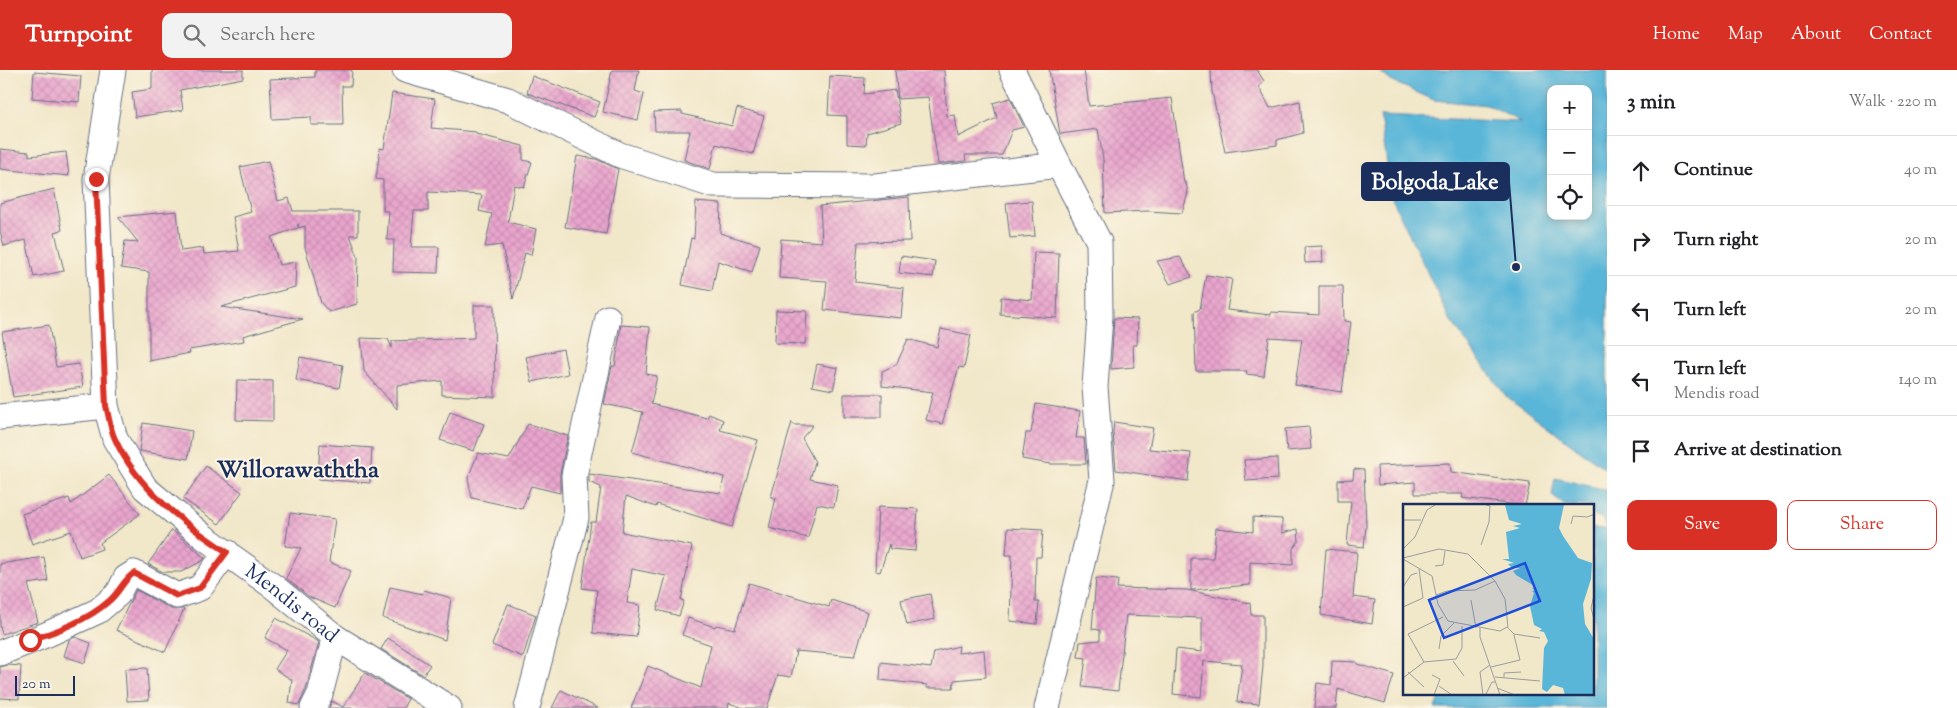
<!DOCTYPE html>
<html lang="en">
<head>
<meta charset="utf-8">
<style>
	:root { --surface:#fff; --page:#f2f2f2; --text:#202124; --muted:#757577; --line:#e0e0e0; --accent:#d93025 }
	body { margin:0; font-family:"Sorts Mill Goudy",serif; background:var(--page); color:var(--text) }
	.controls { position:absolute; right:15px; top:15px; display:grid; overflow:hidden; border-radius:10px; box-shadow:0 2px 8px #0003 }
	.controls button { width:45px; height:45px; display:grid; place-items:center; padding:0; border:0; border-bottom:1px solid var(--line); background:var(--surface); color:var(--text); font:25px sans-serif }
	.scale { position:absolute; left:15px; bottom:12px; width:60px; box-sizing:border-box; padding-left:5px; border:2px solid #1b2f5e; border-top:0; font-size:14px; line-height:18px; white-space:nowrap; color:#1b2f5e; -webkit-text-stroke:4px #fcf5e5; paint-order:stroke }
	.stop { position:absolute; width:15px; height:15px; margin:-11px; border:4px solid #d93025; border-radius:50%; background:#fff }
	.stop.end { background:#d93025; border-color:#fff; box-shadow:0 1px 5px #0008 }
	.list { margin:0; padding:0; list-style:none }
	h2 { display:flex; justify-content:space-between; align-items:center; height:65px; margin:0; padding:0 20px; font-size:21px }
	h2 small { font-size:16px; font-weight:400; color:var(--muted) }
	.list li { display:grid; grid-template-columns:32px 1fr auto; gap:15px; align-items:center; box-sizing:border-box; height:70px; padding:0 20px; border-top:1px solid var(--line) }
	.list b { display:block; font-size:19px; white-space:nowrap }
	.list p { margin:0; font-size:16px; white-space:nowrap; color:var(--muted) }
	.list em { font-size:16px; font-style:normal; color:var(--muted) }
	.actions { display:flex; gap:10px; padding:15px 20px }
	.actions a { flex:1; padding:11px 0; border:1px solid var(--accent); border-radius:10px; text-align:center; font-size:18px; color:var(--accent) }
	.actions .main { background:var(--accent); color:#fff }
	.icon { flex:none; width:28px; height:28px; fill:none; stroke:currentColor; stroke-width:2; stroke-linecap:round; stroke-linejoin:round }
	.map { position:relative; flex:none; width:1607px; height:638px; overflow:hidden }
	header { display:flex; align-items:center; gap:30px; box-sizing:border-box; height:70px; padding:0 25px; background:var(--accent); color:#fff }
	header strong { font-size:24px }
	nav { display:flex; gap:28px; margin-inline-start:auto; font-size:18px }
	.search { width:350px; height:45px; background:var(--page); display:flex; align-items:center; gap:12px; box-sizing:border-box; padding:0 18px; border-radius:10px; color:var(--muted); font-size:19px }
	main { display:flex }
	aside { flex:1; background:var(--surface) }
	.map>svg:first-child { display:block }
	.water { fill:#5ab6d8; stroke:#3a729b; fill-rule:evenodd }
	.building { fill:url(#building-cross-hatch) }
	.lines { fill:none; stroke-linecap:round; stroke-linejoin:round }
	.minor-casing { stroke:#666f83; stroke-width:27 }
	.minor { stroke:#fff; stroke-width:25 }
	.route { stroke:#d93025; stroke-width:6 }
	.labels { text-anchor:middle; stroke-width:4; stroke-linejoin:round; paint-order:stroke }
	.street-label { font-size:21px; fill:#1b2f5e; stroke:#fcf5e5 }
	.quarter-label { font-size:24px; font-weight:bold; fill:#1b2f5e; stroke:#fcf5e5 }
	.inset-road { fill:none; stroke:#9b9d9e; stroke-width:1 }
	.view { fill:#1d4ed8; fill-opacity:0.15; stroke:#1d4ed8; stroke-width:2.5 }
	.inset-edge { fill:none; stroke:#1b2f5e; stroke-width:2.5 }
	.leader { fill:none; stroke:#1b2f5e; stroke-width:2 }
	.callout-dot { fill:#1b2f5e; stroke:#fcf5e5; stroke-width:2 }
	.callout { fill:#1b2f5e; stroke:#1b2f5e; stroke-width:2 }
	.callout-label { font-size:22px; text-anchor:middle; font-weight:bold; fill:#fff }
</style>
</head>
<body>
<header>
<strong>Turnpoint</strong>
<div class="search"><svg class="icon" aria-label="search" viewBox="0 0 24 24"><circle cx="10" cy="10" r="6"/><path d="M15 15l6 6"/></svg>Search here</div>
<nav><a>Home</a><a>Map</a><a>About</a><a>Contact</a></nav>
</header>
<main>
<div class="map">
<svg width="1607" height="638" viewBox="0 0 1607 638">
	<defs>
		<pattern id="building-cross-hatch" width="8" height="8" patternUnits="userSpaceOnUse" patternTransform="scale(1.25)"><rect width="8" height="8" fill="#eaa5cd"/><path d="M0 0l8 8M0 8l8-8" fill="none" stroke="#c88eb2"/></pattern>
	</defs>
	<rect width="100%" height="100%" fill="#fcf5e5"/>
	<filter id="ink" filterUnits="userSpaceOnUse"><feTurbulence type="fractalNoise" baseFrequency=".02" numOctaves="2"/><feDisplacementMap in="SourceGraphic" scale="10" xChannelSelector="R" yChannelSelector="G"/><feConvolveMatrix kernelMatrix="1 2 1 2 8 2 1 2 1" color-interpolation-filters="sRGB"/></filter>
	<filter id="wash" filterUnits="userSpaceOnUse"><feTurbulence type="fractalNoise" baseFrequency=".0096" numOctaves="4" result="noise"/><feDisplacementMap in="SourceGraphic" scale="20" xChannelSelector="R" yChannelSelector="G"/><feGaussianBlur stdDeviation="1.12" result="paint"/><feColorMatrix in="noise" values="0 0 0 0 0 0 0 0 0 0 0 0 0 0 0 0 0 1.4 0 .05"/><feComposite in="paint" operator="in"/></filter>
	<g filter="url(#wash)">
		<rect width="100%" height="100%" fill="#f1e7c9"/>
		<!-- water -->
		<path class="water" d="M1378,0h229v400l-101,-74 -57,-78 -57,-120 -12,-82 141,6 -34,-17 -53,-5 -43,-19zM1551,19h37v127h-37z
			M1555,408l52,12v218h-172l6,-14h152v-166l13,1 -4,-11 -9,-3v-9l-29,-1 -12,-9z"/>
		<g id="blocks">
			<!-- building -->
			<path class="building" d="M152,0h91v8l-63,12 3,20 -48,7 -3,-25 20,-3z
				M315,0h37l-1,16h-9l1,39h-32v-8l-39,2 -2,-40 45,-2z
				M612,0h27l-4,21 9,3 -6,26 -35,-8z
				M895,0h49l3,46 8,-1 3,22 39,-19 -4,-15 17,-5 14,29 -12,3 -10,25h-37l1,6 -28,3 -10,-67 -30,2z
				M1049,0h35l5,36 83,-8 12,85h2l2,10 -6,20 -34,-2 -43,2 -2,-54 -5,-30 -38,5z
				M1211,0h46l7,11 -5,6 11,21 30,-7 3,32 -26,7v5l-52,7 -13,-60z
				M34,2l47,4 -2,26 -47,-4z
				M532,6l68,26 -6,15 -67,-24z
				M830,6l35,2 -1,16 31,-4 6,33 -34,10 -1,12 -19,-1v-28l-19,-1z
				M392,23l43,6 -4,29 45,4v2l47,12v14l9,2 -8,25 -10,-2 -6,37 28,7 -5,26 -6,-2 -12,46 -11,-54 -17,2 7,-33 -13,-3 3,-16 -54,-3v19h-14l-3,36h28l-1,26 -45,-1 1,-32h-7l2,-29h-6v-31l-7,-1 4,-31 4,1z
				M737,38l27,8 -11,38 -37,-10 -6,25 -26,-9 6,-29h-35l-1,-19 28,-1v3l50,12z
				M0,79l29,3v4l37,-4 3,24 -69,-7z
				M577,86l19,3 22,10 -12,65 -41,-7z
				M268,91l10,40 11,-3 4,13h65v24h-8l8,22 -1,47 -28,8 -8,-9 -16,-56v-21l-6,2 -1,-4v4l-27,9 8,28 17,-3 -1,25 -74,20 82,12 -60,17 1,5 -55,9 1,3 -41,8v-89l-28,-4 4,-27 13,1 -20,-25 59,-6 4,40 22,-3 1,6 35,-3 -6,-34 18,-5 -11,-45z
				M54,119l8,41 -7,2 9,39 -30,6 -8,-37 -22,6 -4,-15v-28z
				M909,127l1,44 -52,1 -3,40 49,6 -3,30 -77,-8 3,-29 -48,-3 2,-39 41,3 -2,-36z
				M1032,131l3,35 -25,2 -4,-35z
				M696,132l25,2 -1,29 40,12 -8,27 -34,-11 -6,30 -30,-6 9,-47 3,1z
				M1322,176l1,16 -18,1 -1,-16z
				M1034,182l25,1 -2,65 -57,-4 1,-17 31,3z
				M901,186l34,5 -2,16 -34,-4z
				M1180,187l12,20 -22,7 -13,-23z
				M1206,205l26,4 -5,31 44,5v-3l48,3v-29h24l1,35 7,1 -9,70 -47,-7 7,-46 -33,-2 -5,39 -18,-2 1,-3h-51l-2,-59 6,-3z
				M474,235h20l1,92 -53,-2v-14l-45,4v24l-33,-38 -3,-33 27,1 4,9v-7l82,-3z
				M776,240l31,1 -2,33 -30,-1z
				M1114,248l24,1 -1,26h-4l1,22 -23,2z
				M49,255l7,42 23,-3 4,23 -70,10 -11,-65z
				M621,255l29,2 -4,47 11,2 -6,28 56,14 2,-4 14,6 -3,10 38,10 -26,87 -75,-23 -1,3 -30,-11 -4,36 70,14 -11,54 3,1 -5,15 -22,-6 9,-34 -34,-7 -5,34 13,2 -4,32 -43,-4 4,-43 -15,-2 9,-66h5l5,-35 -12,-5v-8l132,19 3,-16 -92,-25 11,-40 -39,-8 8,-38h3z
				M941,259l30,6 -7,33 -5,-1 -17,57 -16,-4 7,-28 -51,-6v-15l14,-6 12,-26 29,8z
				M563,279l5,25 -36,8 -6,-25z
				M300,287l43,8 -4,23 -43,-8z
				M817,294l21,4 -5,22 -21,-4z
				M237,310l36,1v40l-37,-1z
				M844,324h38v23h-38z
				M1036,334l44,7 -4,27h8l2,26h-35l-29,-5 4,-26h5z
				M450,342l34,12 -10,27 -34,-11z
				M792,352l2,3h19l-11,13 13,24 -5,17 28,6 -4,22 -17,-3 -9,34 -39,-10 7,-30 -5,-1z
				M1114,352l39,6 -4,21 42,4 -3,28 -72,-11 -3,-38z
				M143,353l49,8 -4,28 -49,-8z
				M528,354l40,12 -8,37v20l-29,-7 -9,23 -50,-11 -4,-20 10,-25 31,6z
				M1309,357l2,22 -24,2 -2,-22z
				M320,374l52,4 -2,35 -52,-4z
				M1277,388l1,21 -32,2 -2,-21z
				M1450,393l1,9 79,11 -5,23 -63,-8 1,-4h-48v-12l-37,3 -1,-19z
				M206,396l36,26 -23,32 -36,-25z
				M1354,399l10,1 2,56 -2,21 -17,-2 4,-44h-13v-21l15,-1z
				M109,405l31,39 -40,29 2,6 -22,8 -9,-26 -39,13 -10,-30 47,-16 2,6z
				M878,437l40,2 -3,42 -25,-2 -1,-5 -9,28 -5,-1z
				M290,443l45,6 -6,43 22,9 -16,37 -26,-11 -23,-19 15,-30 -16,-2z
				M1253,447l29,2v14l16,-4 1,12 -6,8v16l-43,-3v23l-59,5v-32h22l3,-30 37,4z
				M1008,458l35,2 -2,27h-5l-1,45h4l-2,22 -27,-3 2,-66h-6z
				M172,460l33,28 -3,3 -21,11h-18l-15,-8z
				M1326,479l31,3 -4,45 22,3 -3,24 -51,-9z
				M44,487l4,24 -20,3 10,38 -36,12 -2,-8v-62z
				M1096,508l22,2 -1,8 70,2 63,13 1,12h12v51l-4,38 -22,-2 5,-38 -38,-3 -3,36 -28,-3 3,-45 26,3v-34l-76,-3 -8,76 -36,-4 4,-29 -8,-1 2,-15 20,-2v-10l-8,-1z
				M749,513l80,24 2,-7 37,12 -13,44 -59,-5 -5,26 -13,-2 -11,33h-23l-15,-5 -1,5h-97l17,-42 53,22 10,-43 -29,-10 6,-17 27,9 1,-2 19,4z
				M390,517l33,7 1,-4 27,8 -6,42 -62,-22z
				M136,520l35,19h13l-19,43 -49,-22z
				M930,524l5,25 -28,6 -6,-25z
				M508,534l28,11 -13,42 -31,-12z
				M276,548l43,24 -13,47 -7,16 -10,-2 3,-23 -17,-11 12,-19 -22,-12z
				M75,567l16,6 -6,20 -21,-7 5,-16z
				M388,568l42,27 -7,10 -42,-26z
				M959,576l-1,7 26,-3 2,27 -32,3 -1,8h-26v-3l-47,-5 1,-18 50,6 3,-16z
				M1332,591l25,1v2l37,11 -9,28 -47,-14 -2,19h-22l3,-25 14,2z
				M8,595l13,1 -2,33 -19,-1v-31z
				M147,598l2,32 -22,1 -2,-32z
				M365,603l43,26 -5,9h-74l3,-7 11,6z
				M561,620l37,18h-46z"/>
		</g>
	</g>
	<g filter="url(#ink)">
		<use href="#blocks" fill-opacity="0" stroke="#666f83" stroke-width="1"/>
		<g class="lines">
			<defs>
				<g id="minor">
					<path id="s1" d="M113,0l-17,109 10,227 9,33 30,49 59,49 70,50 61,50 114,71"/>
					<path d="M405,0l103,30 112,55 93,30 162,1 184,-21 40,77 1,74 -5,71 7,93 -55,228"/>
					<path d="M1012,0l47,95"/>
					<path d="M0,347l106,-11"/>
					<path d="M0,583l48,-19 50,-23 20,-17 8,-16 8,-5 43,23 23,-8 27,-36"/>
					<path d="M313,638l7,-14 15,-57"/>
					<path d="M527,638l49,-190 -2,-42 34,-158"/>
				</g>
			</defs>
			<!-- minor casing -->
			<use href="#minor" class="minor-casing"/>
			<!-- minor -->
			<use href="#minor" class="minor"/>
		</g>
	</g>
	<g class="lines" filter="url(#ink)">
		<!-- route -->
		<path class="route" d="M30,570c28,-9 58,-20 79,-39 11,-9 14,-21 25,-28l43,23 23,-8 27,-36c-44,-29 -90,-64 -112,-113 -5,-10 -6,-23 -9,-33l-10,-227"/>
	</g>
	<g class="labels">
		<!-- street labels -->
		<g class="street-label">
			<text dy="7" stroke="none"><textPath href="#s1" startOffset="616">Mendis road</textPath></text>
		</g>
		<!-- quarter labels -->
		<g class="quarter-label">
			<text x="298" y="407">Willorawaththa</text>
		</g>
	</g>
	<!-- overview -->
	<g transform="translate(1403 434)">
		<rect width="191" height="191" fill="#f1e7c9"/>
		<path d="M102,1h59l-5,23 4,8 15,22 14,5 -1,16 -8,25 2,20 9,15v56h-29l-2,-7 -10,-3 -6,7 -5,-3 2,-41 4,-7 -4,-9 -5,-1 3,-2 -8,-4 -4,-19 4,-13 -2,-2 3,-1 -3,-2 4,-1 -20,-12 -3,-4 7,-3h-8l-4,-4 6,-1 -12,-4h7l-3,-27 14,-4 -7,-2 9,-2 -13,-4z" fill="#5ab6d8"/>
		<path class="inset-road" d="M0,16h18M168,20l2,-8 14,1 8,-3M78,41l8,-23 1,-16 -4,-1M0,45l12,-12 12,-27 8,-5M0,54l36,-9 29,5 27,27M0,55l29,17 6,28 10,17 52,10 7,-4 7,7 26,4M32,62l8,-1 2,-14M0,83l8,-12 6,-2M192,87l-4,17 4,15M33,91l11,-4 28,-1 20,-9 10,18 3,28M68,96l5,28M0,103l20,-9 -4,-29M77,124v9l20,58M36,145l2,-13 13,-13M50,157l11,15M21,158l-16,-28 35,-17M88,163l29,-7 -6,-25M5,168l16,15M29,171l8,4 -6,16M92,173l45,4M101,173v-4l17,-1M0,174l21,-16 32,-3 6,-11v-22M36,182l13,9M94,184l18,7M83,190l6,-12h3M80,191l-3,-23 10,-7"/>
		<path class="view" d="M122,59l15,38 -96,37 -15,-38z"/>
		<rect width="191" height="191" class="inset-edge"/>
	</g>
	<!-- callouts -->
	<path class="leader" d="M1516 197L1509 112"/>
	<circle class="callout-dot" cx="1516" cy="197" r="5"/>
	<rect class="callout" x="1362" y="93" width="147" height="37" rx="5"/>
	<g class="callout-label">
		<text x="1435" y="119">Bolgoda_Lake</text>
	</g>
</svg>
<div class="controls">
<button>+</button>
<button>−</button>
<button><svg class="icon" aria-label="locate" viewBox="0 0 24 24"><circle cx="12" cy="12" r="6"/><path d="M12 2v4M12 18v4M2 12h4M18 12h4"/></svg></button>
</div>
<div class="scale">20 m</div>
<div class="stop" style="left:30px;top:570px"></div>
<div class="stop end" style="left:96px;top:109px"></div>
</div>
<aside>
<h2>3 min<small>Walk · 220 m</small></h2>
<ul class="list">
<li><svg class="icon" aria-label="ahead" viewBox="0 0 24 24"><path d="M12 20V5M6 11l6-6 6 6"/></svg><div><b>Continue</b></div><em>40 m</em></li>
<li><svg class="icon" aria-label="right" viewBox="0 0 24 24"><path d="M7 20v-9h11M14 6l5 5-5 5"/></svg><div><b>Turn right</b></div><em>20 m</em></li>
<li><svg class="icon" aria-label="left" viewBox="0 0 24 24"><path d="M17 20v-9H6M10 6l-5 5 5 5"/></svg><div><b>Turn left</b></div><em>20 m</em></li>
<li><svg class="icon" aria-label="left" viewBox="0 0 24 24"><path d="M17 20v-9H6M10 6l-5 5 5 5"/></svg><div><b>Turn left</b><p>Mendis road</p></div><em>140 m</em></li>
<li><svg class="icon" aria-label="arrive" viewBox="0 0 24 24"><path d="M6 21V4h12l-3 4 3 4H6"/></svg><div><b>Arrive at destination</b></div></li>
</ul>
<div class="actions"><a class="main">Save</a><a>Share</a></div>
</aside>
</main>
</body>
</html>
